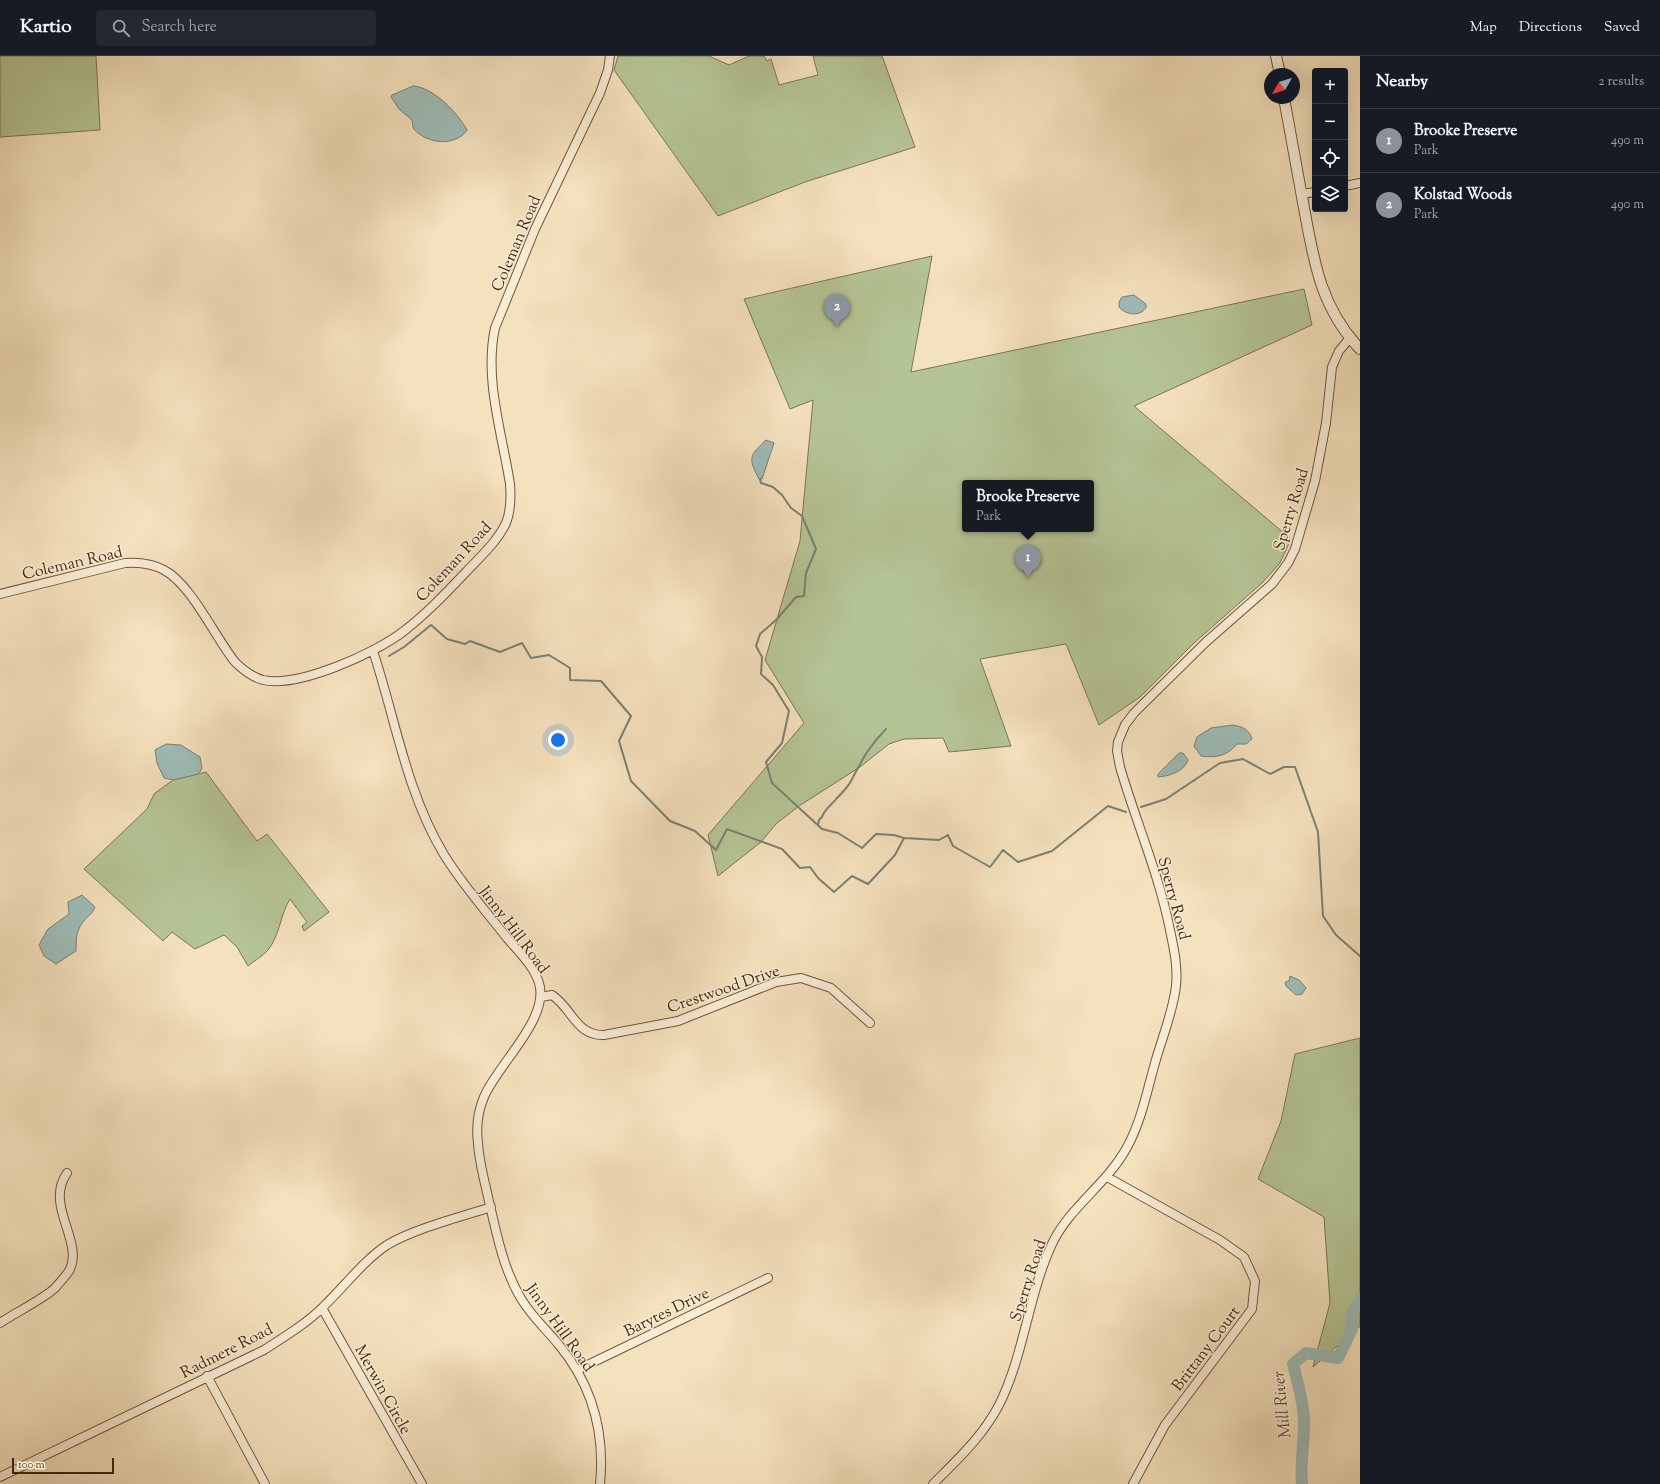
<!DOCTYPE html>
<html lang="en">
<head>
<meta charset="utf-8">
<style>
	:root { --surface:#171b24; --page:#242831; --text:#f1f3f6; --muted:#9ea1a6; --line:#363941; --accent:#8c9099 }
	body { margin:0; font-family:"Sorts Mill Goudy",serif; background:var(--page); color:var(--text) }
	.controls { position:absolute; right:12px; top:12px; display:grid; overflow:hidden; border-radius:4px; box-shadow:0 4px 16px #0002 }
	.controls button { width:36px; height:36px; display:grid; place-items:center; padding:0; border:0; border-bottom:1px solid var(--line); background:var(--surface); color:var(--text); font:20px sans-serif }
	.compass { position:absolute; left:1264px; top:12px; width:36px; height:36px; border-radius:50%; background:var(--surface); box-shadow:0 4px 16px #0002; rotate:231deg }
	.scale { position:absolute; left:12px; bottom:10px; width:102px; box-sizing:border-box; padding-left:4px; border:2px solid #44290f; border-top:0; font-size:11px; line-height:14px; white-space:nowrap; color:#44290f; -webkit-text-stroke:3px #f8ecd4; paint-order:stroke }
	.you { position:absolute; left:558px; top:684px; width:14px; height:14px; margin:-10px; border:3px solid #fff; border-radius:50%; background:#1a73e8; box-shadow:0 0 0 6px #1a73e833 }
	.badge { display:grid; place-items:center; width:26px; height:26px; border-radius:50%; background:var(--accent); color:#fff; font-size:13px; font-weight:700 }
	.pin { position:absolute; translate:-50% -33px; filter:drop-shadow(0 1px 2px #0008) }
	.pin::after { content:''; position:absolute; top:21px; width:14px; height:12px; background:inherit; clip-path:polygon(0 0,100% 0,50% 100%) }
	.popup { position:absolute; left:962px; top:424px; width:132px; height:52px; box-sizing:border-box; display:grid; place-content:center; border-radius:4px; background:var(--surface); filter:drop-shadow(0 1px 3px #0005); font-size:13px; white-space:nowrap; color:var(--muted) }
	.popup b { font-size:15px; color:var(--text) }
	.popup::after { content:''; position:absolute; left:50%; top:100%; margin-left:-8px; border:8px solid transparent; border-top-color:var(--surface) }
	.list { margin:0; padding:0; list-style:none }
	h2 { display:flex; justify-content:space-between; align-items:center; height:52px; margin:0; padding:0 16px; font-size:17px }
	h2 small { font-size:13px; font-weight:400; color:var(--muted) }
	.list li { display:grid; grid-template-columns:26px 1fr auto; gap:12px; align-items:center; box-sizing:border-box; height:64px; padding:0 16px; border-top:1px solid var(--line) }
	.list b { display:block; font-size:15px; white-space:nowrap }
	.list p { margin:0; font-size:13px; white-space:nowrap; color:var(--muted) }
	.list em { font-size:13px; font-style:normal; color:var(--muted) }
	.icon { flex:none; width:22px; height:22px; fill:none; stroke:currentColor; stroke-width:2; stroke-linecap:round; stroke-linejoin:round }
	.map { position:relative; flex:none; width:1360px; height:1428px; overflow:hidden }
	header { display:flex; align-items:center; gap:24px; box-sizing:border-box; height:56px; padding:0 20px; background:var(--surface); border-bottom:1px solid var(--line) }
	header strong { font-size:19px }
	nav { display:flex; gap:22px; margin-inline-start:auto; font-size:14px }
	.search { width:280px; height:36px; background:var(--page); display:flex; align-items:center; gap:10px; box-sizing:border-box; padding:0 14px; border-radius:4px; color:var(--muted); font-size:15px }
	main { display:flex }
	aside { flex:1; background:var(--surface) }
	.map>svg:first-child { display:block }
	.green { fill:#b5c495; stroke:#7c7652; fill-rule:evenodd }
	.water { fill:#9ebcb8; stroke:#7a8174 }
	.lines { fill:none; stroke-linecap:round; stroke-linejoin:round }
	.stream { stroke:#7a8174; stroke-width:2 }
	.river { stroke:#9ebcb8; stroke-width:12 }
	.minor-casing { stroke:#70573a; stroke-width:10 }
	.tertiary-casing { stroke:#70573a; stroke-width:12 }
	.minor { stroke:#f8ecd4; stroke-width:8 }
	.tertiary { stroke:#f8ecd4; stroke-width:10 }
	.labels { text-anchor:middle; stroke-width:3; stroke-linejoin:round; paint-order:stroke }
	.street-label { font-size:16px; fill:#44290f; stroke:#f8ecd4 }
	.water-label { font-size:17px; font-style:italic; fill:#5a4e39; stroke:#f8ecd4 }
</style>
</head>
<body>
<header>
<strong>Kartio</strong>
<div class="search"><svg class="icon" aria-label="search" viewBox="0 0 24 24"><circle cx="10" cy="10" r="6"/><path d="M15 15l6 6"/></svg>Search here</div>
<nav><a>Map</a><a>Directions</a><a>Saved</a></nav>
</header>
<main>
<div class="map">
<svg width="1360" height="1428" viewBox="0 0 1360 1428">
	<rect width="100%" height="100%" fill="#f4e1bd"/>
	<filter id="stains"><feTurbulence type="fractalNoise" baseFrequency=".005" numOctaves="4"/><feColorMatrix values="0 0 0 0 .2 0 0 0 0 .09 0 0 0 0 .02 0 0 0 .5 -.17"/></filter>
	<radialGradient id="worn" r=".72"><stop offset=".6" stop-color="#630" stop-opacity="0"/><stop offset="1" stop-color="#630" stop-opacity=".3"/></radialGradient>
	<!-- green -->
	<path class="green" d="M0,0h96l4,74 -100,7z
		M618,0h91l20,9 20,-9h15l3,5 4,-2 8,26 39,-10 -5,-19h69l33,91 -110,35 -87,34 -104,-146z
		M932,200l-21,116 393,-83 8,36 -178,81 157,133 -11,24 -18,20 -68,60 -54,54 -41,28 -33,-81 -86,15 31,87 -62,6 -6,-14 -39,1 -15,5 -29,23 -61,39 -23,18 -15,18 -43,34 -10,-41 96,-112 -39,-63 35,-119 13,-141 -23,9 -46,-110zM965,427h126v46h-126z
		M206,716l51,69 10,-7 62,78 -25,19 -2,-5 5,-4 -17,-23c-10,16 -10,36 -22,51 -5,6 -14,11 -20,16l-11,-19 -13,-12 -29,14 -23,-17 -9,9 -79,-72 63,-60 7,-15 19,-14z
		M1360,982v288l-47,41 17,-64 -6,-86 -66,-38 23,-58 14,-67z"/>
	<!-- water -->
	<path class="water" d="M413,30c20,1 45,27 54,44 -11,17 -41,14 -53,-1 -2,-3 -1,-6 -2,-9l-13,-11 -8,-12 1,-2z
		M1134,239l12,9v4c-7,9 -20,7 -27,-1v-5l3,-5z
		M766,384l8,3 -12,36h-3c-11,-21 -10,-23 7,-39z
		M1233,669c10,2 16,4 19,14l-6,5h-9c-10,12 -21,14 -36,12l-7,-10 3,-9 14,-9z
		M166,688l15,1 19,12 2,11 -3,6 -26,6 -9,-2 -7,-15 -2,-13z
		M1179,697h4l5,7c-4,12 -19,16 -30,17v-3z
		M82,839l13,12c-3,8 -8,9 -12,15 -7,8 -7,20 -7,29l-20,13 -12,-8 -5,-11 9,-16 21,-15 -1,-12z
		M1290,920l9,4 7,8 -4,6 -6,1 -10,-9 -1,-4 4,-1z"/>
	<g class="lines">
		<!-- stream -->
		<path class="stream" d="M760,423l1,4 12,4 9,8 9,13 11,8 14,33 -10,24 -2,23 -8,1 -20,23 -16,14 -4,12 6,11 -1,17 12,11 16,26 -7,32 -16,19 6,21 50,46 16,4 24,15 14,-14 18,1 10,3
			M389,600l15,-9 27,-22 16,14 18,5 5,-3 30,11 22,-9 9,15 18,-3 21,13v12l31,1 30,35 -12,25 12,40 39,40 25,10 21,19 11,-21 55,20 18,19 10,-1 8,11 16,14 18,-16 16,8 27,-29 9,-17 35,2 9,-5 5,11 37,21 13,-17 15,12 34,-11 56,-45 18,6
			M1141,751l25,-8 54,-36 23,-4 27,15 14,-7h11l23,65 5,84 13,19 24,21
			M818,769l1,-5 3,-3c3,-9 10,-12 15,-19 5,-5 11,-11 14,-17 11,-21 18,-35 35,-52"/>
		<!-- river -->
		<path class="river" d="M1302,1428c-2,-20 2,-39 2,-59 0,-21 -6,-41 -11,-61l13,-11 32,5 14,-29 -1,-13 9,-17"/>
		<defs>
			<path id="minor" d="M1345,130l15,-3
				M1302,138l13,-2
				M0,538l125,-31c13,-1 26,0 39,7 27,14 51,67 71,92 8,8 17,15 28,18 35,8 113,-27 141,-49 22,-17 42,-38 62,-59 14,-15 31,-30 40,-49 5,-12 5,-26 4,-39 -8,-51 -26,-105 -15,-156l40,-99 65,-136 8,-23 2,-14
				M373,595c22,66 33,140 70,202 18,30 42,57 64,85 11,13 27,28 32,45 11,36 -42,82 -55,114 -6,14 -8,30 -6,46 1,18 6,36 10,54 8,33 14,68 31,98 10,19 27,34 40,50 33,40 46,88 41,139
				M541,941l11,-2c20,13 24,41 52,40l74,-14 98,-39 25,-4 30,10 39,35
				M1107,1121l113,63 24,17 11,24 -3,28 -87,116 -32,59
				M322,1252l100,176
				M0,1267c13,-9 45,-25 55,-35 4,-5 10,-11 14,-17 16,-29 -25,-65 -2,-98
				M577,1314l191,-92
				M207,1320l58,108
				M0,1421l264,-127c20,-13 42,-26 59,-43 21,-20 40,-46 64,-62 26,-16 74,-28 104,-38
				M933,1428c24,-24 50,-48 66,-79 25,-50 29,-108 52,-159 17,-38 55,-61 75,-97 15,-26 21,-58 29,-86 7,-25 18,-51 21,-77 2,-19 -2,-37 -6,-56 -11,-56 -34,-108 -50,-163l-3,-16 1,-9 7,-17 9,-12 72,-71 66,-58 16,-21 7,-14 20,-68 11,-58 6,-56 7,-16 11,-13"/>
			<path id="tertiary" d="M1276,0l4,18
				M1284,42c6,33 12,66 18,99 11,58 16,108 58,152"/>
		</defs>
		<!-- minor casing -->
		<use href="#minor" class="minor-casing"/>
		<!-- tertiary casing -->
		<use href="#tertiary" class="tertiary-casing"/>
		<!-- minor -->
		<use href="#minor" class="minor"/>
		<!-- tertiary -->
		<use href="#tertiary" class="tertiary"/>
	</g>
	<g class="labels">
		<!-- street labels -->
		<g class="street-label">
			<text transform="translate(515 187) rotate(-67)" y="6">Coleman Road</text>
			<text transform="translate(1290 453) rotate(-73)" y="6">Sperry Road</text>
			<text transform="translate(453 505) rotate(-47)" y="6">Coleman Road</text>
			<text transform="translate(72 506) rotate(-13)" y="6">Coleman Road</text>
			<text transform="translate(1175 842) rotate(75)" y="6">Sperry Road</text>
			<text transform="translate(515 873) rotate(53)" y="6">Jinny Hill Road</text>
			<text transform="translate(723 932) rotate(-19)" y="6">Crestwood Drive</text>
			<text transform="translate(1027 1224) rotate(-72)" y="6">Sperry Road</text>
			<text transform="translate(666 1255) rotate(-26)" y="6">Barytes Drive</text>
			<text transform="translate(561 1271) rotate(54)" y="6">Jinny Hill Road</text>
			<text transform="translate(1205 1292) rotate(-53)" y="6">Brittany Court</text>
			<text transform="translate(226 1294) rotate(-27)" y="6">Radmere Road</text>
			<text transform="translate(384 1333) rotate(61)" y="6">Merwin Circle</text>
		</g>
		<!-- water labels -->
		<g class="water-label">
			<text transform="translate(1281 1349) rotate(-96)" y="6">Mill River</text>
		</g>
	</g>
	<rect width="100%" height="100%" filter="url(#stains)"/>
	<rect width="100%" height="100%" fill="url(#worn)"/>
</svg>
<div class="controls">
<button>+</button>
<button>−</button>
<button><svg class="icon" aria-label="locate" viewBox="0 0 24 24"><circle cx="12" cy="12" r="6"/><path d="M12 2v4M12 18v4M2 12h4M18 12h4"/></svg></button>
<button><svg class="icon" aria-label="layers" viewBox="0 0 24 24"><path d="M12 4l9 5-9 5-9-5zM3 14l9 5 9-5"/></svg></button>
</div>
<svg class="compass" viewBox="-18 -18 36 36"><path d="M0-13l5 13h-10z" fill="#e53935"/><path d="M0 13l5-13h-10z" fill="#9ea1a6"/></svg>
<div class="scale">100 m</div>
<div class="you"></div>
<div class="pin badge" style="left:1028px;top:522px">1</div>
<div class="popup"><b>Brooke Preserve</b>Park</div>
<div class="pin badge" style="left:837px;top:271px">2</div>
</div>
<aside>
<h2>Nearby<small>2 results</small></h2>
<ul class="list">
<li><span class="badge">1</span><div><b>Brooke Preserve</b><p>Park</p></div><em>490 m</em></li>
<li><span class="badge">2</span><div><b>Kolstad Woods</b><p>Park</p></div><em>490 m</em></li>
</ul>
</aside>
</main>
</body>
</html>
